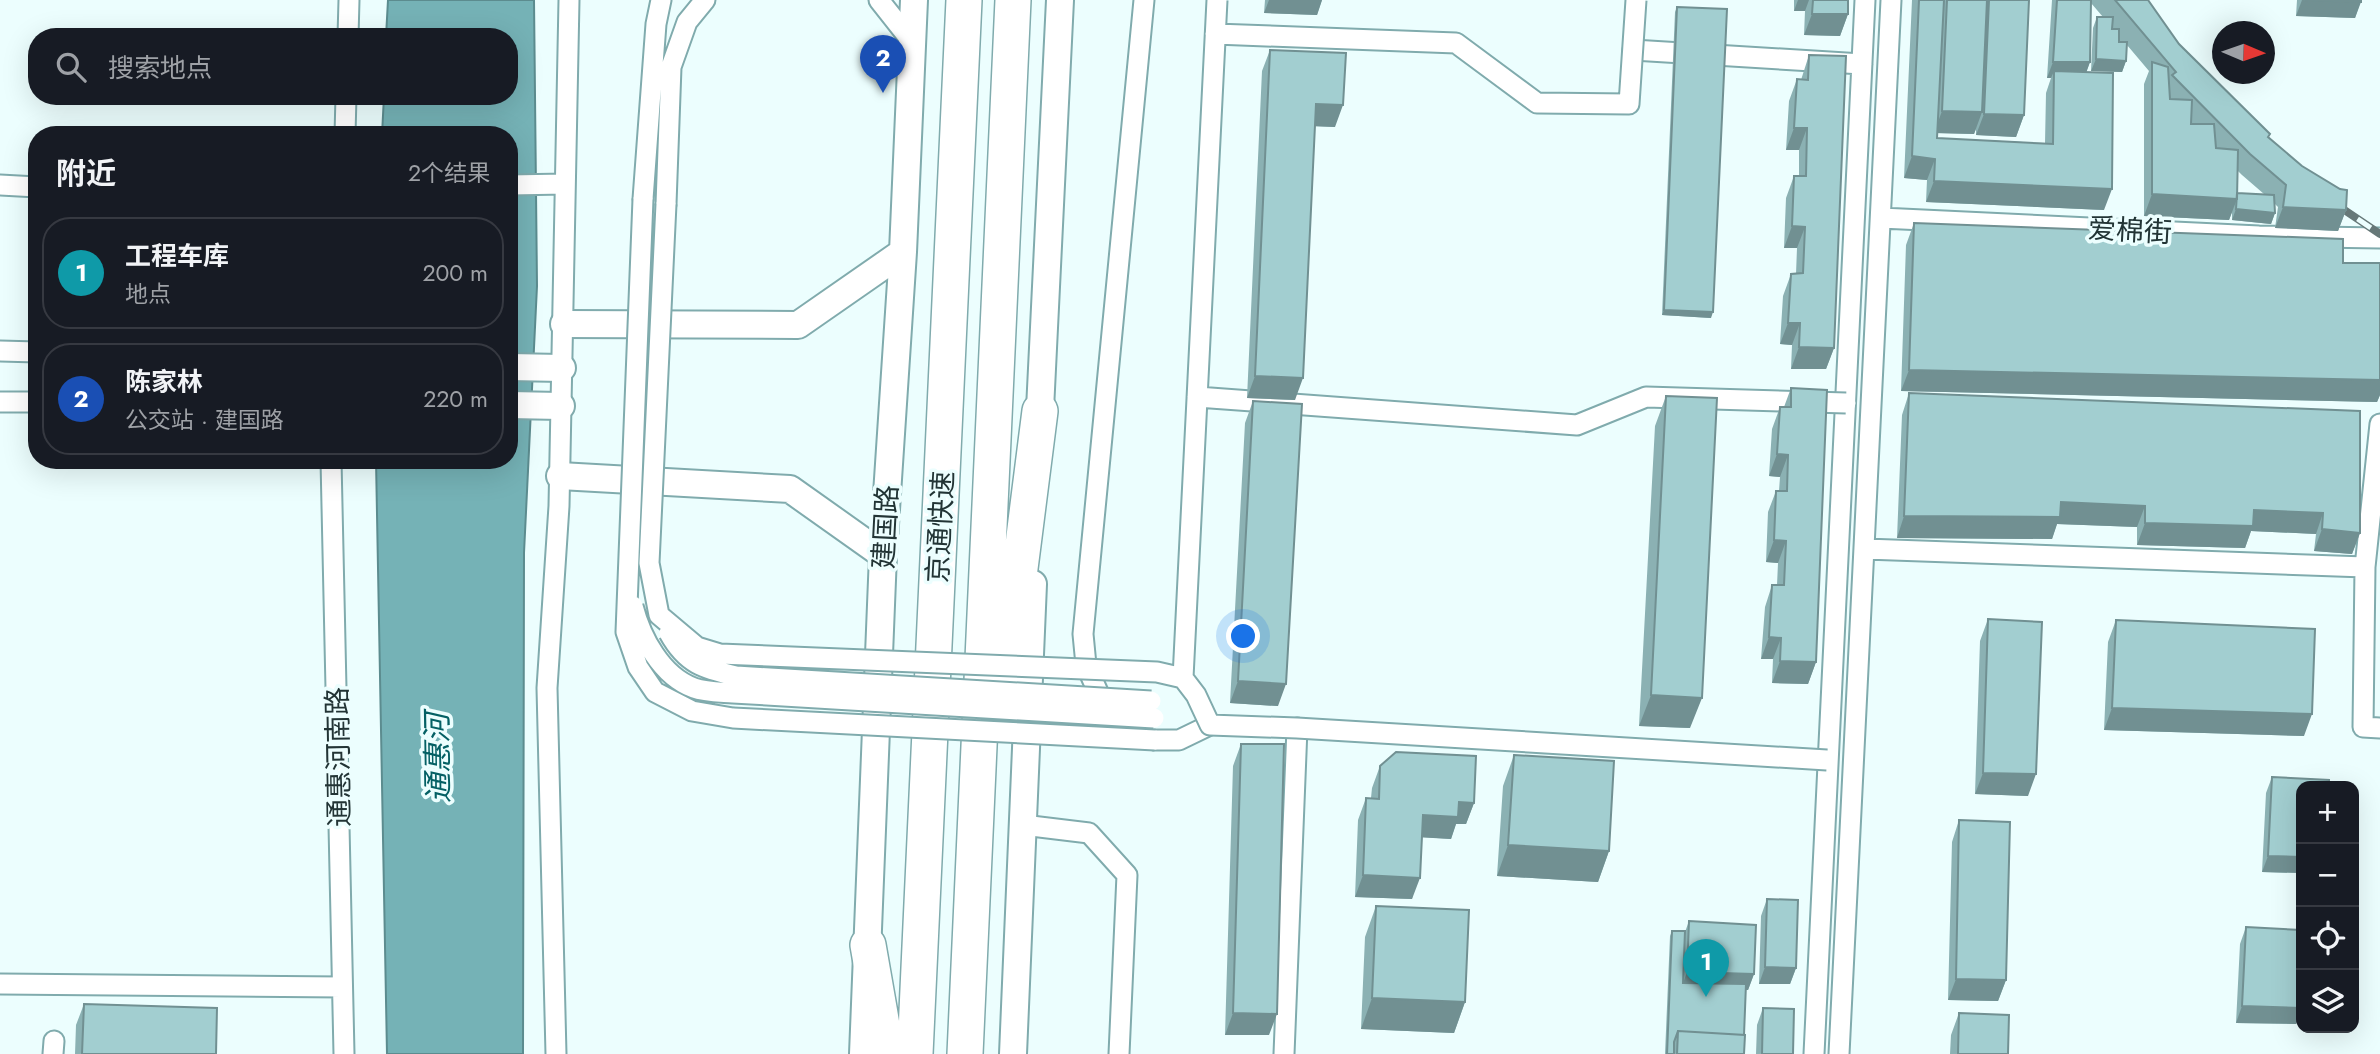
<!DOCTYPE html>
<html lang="zh">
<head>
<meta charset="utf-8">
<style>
	:root { --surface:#171b24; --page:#20242c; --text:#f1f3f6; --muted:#9ea1a6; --line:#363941; --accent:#b45309 }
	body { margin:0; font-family:Jost,"Noto Sans SC",sans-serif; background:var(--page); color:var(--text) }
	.controls { position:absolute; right:21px; bottom:21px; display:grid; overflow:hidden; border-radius:14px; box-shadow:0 7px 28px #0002 }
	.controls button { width:63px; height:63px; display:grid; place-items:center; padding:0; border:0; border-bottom:2px solid var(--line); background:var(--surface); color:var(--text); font:35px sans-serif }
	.compass { position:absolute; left:2212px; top:21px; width:63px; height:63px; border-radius:50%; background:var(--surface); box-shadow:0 7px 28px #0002; rotate:92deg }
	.you { position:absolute; left:1244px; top:637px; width:24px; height:24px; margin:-18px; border:5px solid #fff; border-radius:50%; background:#1a73e8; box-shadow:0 0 0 10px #1a73e833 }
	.badge { display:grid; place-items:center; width:46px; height:46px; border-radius:50%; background:var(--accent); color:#fff; font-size:23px; font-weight:700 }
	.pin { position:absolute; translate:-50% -58px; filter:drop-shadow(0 2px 4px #0008) }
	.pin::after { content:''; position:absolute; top:37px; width:24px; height:21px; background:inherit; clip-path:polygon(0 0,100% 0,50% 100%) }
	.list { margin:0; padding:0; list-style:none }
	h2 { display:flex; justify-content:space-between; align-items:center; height:91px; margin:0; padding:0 28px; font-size:30px }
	h2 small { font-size:23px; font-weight:400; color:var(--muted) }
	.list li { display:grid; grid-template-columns:46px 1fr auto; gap:21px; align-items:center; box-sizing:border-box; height:112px; margin:0 14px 14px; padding:0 14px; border:2px solid var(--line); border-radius:28px }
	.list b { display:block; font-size:26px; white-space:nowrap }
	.list p { margin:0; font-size:23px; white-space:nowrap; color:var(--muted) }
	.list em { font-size:23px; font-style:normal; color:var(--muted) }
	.icon { flex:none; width:38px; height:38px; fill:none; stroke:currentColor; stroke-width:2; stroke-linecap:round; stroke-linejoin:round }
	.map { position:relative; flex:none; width:2380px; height:1054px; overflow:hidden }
	.search { position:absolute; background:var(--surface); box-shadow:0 7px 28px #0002; left:28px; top:28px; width:490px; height:77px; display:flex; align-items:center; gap:18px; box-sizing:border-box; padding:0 24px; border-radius:28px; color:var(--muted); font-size:26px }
	.panel { position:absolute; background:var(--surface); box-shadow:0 7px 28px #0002; left:28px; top:126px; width:490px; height:343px; border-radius:28px }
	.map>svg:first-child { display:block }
	.water { fill:#75b2b6; stroke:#5c8c8f; stroke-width:2 }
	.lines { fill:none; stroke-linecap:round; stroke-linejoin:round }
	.street-casing { stroke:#80abad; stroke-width:23 }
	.secondary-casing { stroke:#80abad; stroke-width:30 }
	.highway-casing { stroke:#80abad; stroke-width:38 }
	.street { stroke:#fff; stroke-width:19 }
	.secondary { stroke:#fff; stroke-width:26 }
	.highway { stroke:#fff; stroke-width:35 }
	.rail-casing { stroke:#667878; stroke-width:8 }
	.rail { stroke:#ecfefe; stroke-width:5; stroke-dasharray:16; stroke-linecap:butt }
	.street-bridge-casing { stroke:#80abad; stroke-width:23; stroke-linecap:butt }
	.street-bridge { stroke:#fff; stroke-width:19 }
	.wall { fill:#8bb1b3; fill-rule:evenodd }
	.shaded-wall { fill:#719092 }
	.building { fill:#a2ced0; stroke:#719092; stroke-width:2 }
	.labels { text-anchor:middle; stroke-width:7; stroke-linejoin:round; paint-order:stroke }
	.street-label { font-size:28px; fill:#223435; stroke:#ecfefe }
	.water-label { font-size:30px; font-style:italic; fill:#046064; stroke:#ecfefe }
</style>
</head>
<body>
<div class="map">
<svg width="2380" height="1054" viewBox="0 0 2380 1054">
	<rect width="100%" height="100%" fill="#ecfefe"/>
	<!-- water -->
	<path class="water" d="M388,0h146l3,286 -13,267 -1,501h-136l-11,-594h133v-325h-127l2,-39h125v-59h-123z"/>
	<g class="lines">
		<defs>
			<path id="street" d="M879,0l34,43
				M348,37l1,-37
				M1633,50l229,14
				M345,135l1,-39
				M0,185l37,2
				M509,185l56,-1
				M643,199l13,-175 5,-24
				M666,204l5,-137 16,-45 18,-22
				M1881,218l378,18 121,2
				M0,351l37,1
				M0,402h37
				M2380,424l-15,143 -2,160 17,1
				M331,460l13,594
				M1865,549l500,18
				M1101,699l-15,-34 -3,-31 61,-634
				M1155,740h24l31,-15
				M1023,825l66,8 38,42 -8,179
				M0,984l342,3
				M53,1054l1,-13
				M556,1054l-9,-366 12,-182 10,-506
				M1284,1054l13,-326
				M1814,1054l51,-1054
				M1839,1054l52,-1054"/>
			<path id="secondary" d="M564,324l234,1 105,-73
				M509,367l53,1
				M509,405l52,1
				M1039,430l21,-430
				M560,476l230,13 93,66
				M863,1054l20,-499 20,-303 11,-252
				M1013,1054l20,-470"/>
			<path id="highway" d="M1003,702l37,-291
				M868,945l19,109
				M915,1054l49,-1054
				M965,1054l48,-1054"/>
		</defs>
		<!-- street casing -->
		<use href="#street" class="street-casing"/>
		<!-- secondary casing -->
		<use href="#secondary" class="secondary-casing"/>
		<!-- highway casing -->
		<use href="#highway" class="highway-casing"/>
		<!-- street -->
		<use href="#street" class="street"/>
		<!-- secondary -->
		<use href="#secondary" class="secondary"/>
		<!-- highway -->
		<use href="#highway" class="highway"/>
		<defs>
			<path id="rail" d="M2331,201l49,33"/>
		</defs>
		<!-- rail casing -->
		<use href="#rail" class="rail-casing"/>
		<!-- rail -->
		<use href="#rail" class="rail"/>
		<defs>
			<path id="street-bridge" d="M1215,34l241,9 81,60 92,1 7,-104
				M643,199l-17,433 12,35 17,25 37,19 41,7 422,22
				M666,204l-17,359 10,52 38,32 23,7 437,18 26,6 13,17 14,30 87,3 530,32
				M1197,397l380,28 69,-28 200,6
				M633,606c8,31 28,70 61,82 11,4 27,4 39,5l421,25
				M669,633c17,31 35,36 67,43l415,25
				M1183,678l34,-678"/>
		</defs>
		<!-- street-bridge casing -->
		<use href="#street-bridge" class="street-bridge-casing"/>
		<!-- street-bridge -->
		<use href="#street-bridge" class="street-bridge"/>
	</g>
	<!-- wall -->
	<path class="wall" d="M1265,0h57l-5,15 -53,-2z
		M1794,0h54v14l-8,22 -36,-1 1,-24h-11z
		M1912,0h117l-5,115 -8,22 -40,-2v-6l-2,5 -37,-1v5l108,5 1,-50 5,-15h-4l5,-78h96l31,44 90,94 77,72 -8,21 -63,-3 3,-21 -3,-3v9l-4,11 -39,-4v-8l-3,8 -85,-4v-132l5,-13 -22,-26 -1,16 -4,11 -31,-1 2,-43 4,-11h6l-12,-14 -1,59 -4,10 18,138 -178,-8 1,-22 -23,-2zM2237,170l5,5 22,19 -27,-1z
		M2297,0h64l-6,18 -59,-2z
		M1677,7l34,311 -49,-3 13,-303z
		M1270,50l65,77 -20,-1 -20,274 -48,-2 15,-327z
		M1809,55l25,293 -8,21h-35l1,-24 -12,-1 3,-48 8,-22h5l1,-26h-13l2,-50 8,-22h5v-26h-13l3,-49 8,-22 4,1z
		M1914,223l429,40 37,117v15l-3,7 -476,-11 5,-146z
		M1791,388l25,274 -8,22 -36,-1 1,-24h-12l4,-52 7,-22h5l1,-22 -12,-1 2,-50 8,-21h3l1,-14 -11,-1 3,-47 8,-22h4z
		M1909,393l451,18v122l-8,21 -38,-3 2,-17 -65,-3 -6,17 -108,-3v-18l-80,-3 -5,15 -155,-1 5,-123z
		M1666,396l24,332 -51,-2 16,-300z
		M1253,401l25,305 -48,-3 15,-280z
		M1988,619l40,177 -53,-2 5,-153z
		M2116,620l188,116 -200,-6 4,-88z
		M1241,744l28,291h-44l8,-269z
		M1514,755l95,96 -11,31 -101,-6 6,-90z
		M1380,766l94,37 -8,21h-10l-5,15 -29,-2 -10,62 -57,-2 3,-77 8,-22h5l1,-10z
		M2272,777l29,9v87l-39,-1 4,-79z
		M1959,820l47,160 -8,21 -50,-1 4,-158z
		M1767,899l29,69 -6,16h-31l2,-68z
		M1376,906l89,96 -11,31 -93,-4 4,-92z
		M1689,921l65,53 -6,16h-2l-2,45v19h-79l5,-118 2,-5 13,1z
		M2246,927l55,3v80l-5,14 -60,-1 4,-79z
		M84,1004l132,50h-141l1,-29z
		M1763,1008l30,46h-37l1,-29z
		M1959,1013l49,41h-58l1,-19z"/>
	<!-- shaded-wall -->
	<path class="shaded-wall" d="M1269,0h53l-5,15 -53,-2z
		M1798,0h11l-4,11h-11z
		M2302,0l59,2 -6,16 -59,-2z
		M1812,14h36l-8,22 -36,-1z
		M2096,59l30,2 -4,11 -31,-1z
		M2053,62h37l-6,17 -30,-8 -3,7h-4z
		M1316,104l27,1 -8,22 -27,-1z
		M1942,111l40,1 -8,22 -40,-1z
		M1984,114l40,1 -8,22 -40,-2z
		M1794,128h13l-8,22h-13z
		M1912,156l23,3 -8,21 -23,-2z
		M1934,181l178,8 -8,21 -178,-8z
		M2152,194l85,5 -8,21 -85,-4z
		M2283,207l63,3 -8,21 -63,-3z
		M2236,209l39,4 -4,11 -39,-4z
		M1792,226l13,1 -8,21h-13z
		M1664,310l49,2 -2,6 -49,-3z
		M1788,323h12l-8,22 -12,-1z
		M1799,347l35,1 -8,21h-35z
		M1909,370l471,10v15l-3,7 -476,-11z
		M1255,376l48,2 -8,22 -48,-2z
		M1777,454l11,1 -8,22 -11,-1z
		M2061,502l84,4 -8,21 -80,-3 -5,15 -155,-1 7,-22z
		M2254,510l69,3 -7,21 -65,-3 -6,17 -108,-3 8,-22z
		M2322,529l38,4 -8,21 -38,-3z
		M1774,540l12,1 -8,22 -12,-1z
		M1769,637l12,1 -8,21h-12z
		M1780,661l36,1 -8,22 -36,-1z
		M1238,681l48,3 -8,22 -48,-3z
		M1651,695l51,3 -12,30 -51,-2z
		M2112,708l200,6 -8,22 -200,-6z
		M1983,773l53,1 -8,22 -53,-2z
		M1459,802l15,1 -8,21h-10l-5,15 -36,-2 8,-22z
		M1508,845l101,6 -11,31 -101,-6z
		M2268,856l33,1v16l-39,-1z
		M1363,875l57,3 -8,21 -57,-2z
		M1765,967l31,1 -6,16h-31z
		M1687,972l67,2 -6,16 -67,-1z
		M1956,979l50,1 -8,21 -50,-1z
		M1372,998l93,4 -11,31 -93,-4z
		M2242,1006l59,2v2l-5,14 -60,-1z
		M1233,1013l44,1 -8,21h-44z"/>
	<!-- building -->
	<path class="building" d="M1813,0h35v14h-36z
		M1919,0h25l-7,138 116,6 1,-73 59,2 -1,116 -178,-8 1,-22 -23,-3z
		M1947,0h40l-5,112 -40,-1z
		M1989,0h40l-5,115 -40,-1z
		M2057,0h34l-1,62h-37z
		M2115,0h33l31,44 91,90 -2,3 34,29 38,23 7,1 -1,20 -63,-3 3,-22 -36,-31 -78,-79 4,-3z
		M2305,0h56v2z
		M1677,7l50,2 -14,303 -49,-2z
		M2097,17h16l-1,12h7v13h8l-1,19 -30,-2z
		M1270,50l76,3 -3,52 -27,-1 -13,274 -48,-2z
		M1809,55l37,1 -12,292 -35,-1 1,-24h-12l3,-49 12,-1 2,-46 -13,-1 2,-50h12l1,-48h-13l3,-49 11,1z
		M2152,62l16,5 2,32 22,1 -1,24h23l2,24 22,2 -1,49 -85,-5z
		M2237,193l37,2 1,18 -39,-4z
		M1914,223l429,16v24h37v117l-471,-10z
		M1791,388l36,2 -11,272 -36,-1 1,-23 -12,-1 3,-52h12l2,-44 -12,-1 2,-49h11l1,-36 -11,-1 3,-47h11z
		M1909,393l451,18v122l-38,-4 1,-16 -69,-3 -1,16 -108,-3v-17l-84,-4 -1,15 -156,-1z
		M1666,396l51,2 -15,300 -51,-3z
		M1253,401l49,3 -16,280 -48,-3z
		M1988,619l54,3 -6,152 -53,-1z
		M2116,620l199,9 -3,85 -200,-6z
		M1241,744h43l-7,270 -44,-1z
		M1396,752l80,4 -2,47 -15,-1 -1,15 -35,-2 -3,63 -57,-3 3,-77 13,1 1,-33z
		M1514,755l100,6 -5,90 -101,-6z
		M2272,777l57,3v6h-28v71l-33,-1z
		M1959,820l51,2 -4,158 -50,-1z
		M1767,899l31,1 -2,68 -31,-1z
		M1376,906l93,4 -4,92 -93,-4z
		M1689,921l67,4 -2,49 -67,-2z
		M2246,927l55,3v78l-59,-2z
		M1672,931h13l-2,52 63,1 -2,51 -66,-4 -4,11v12h-7z
		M84,1004l133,4 -1,46h-134z
		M1763,1008l31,1 -1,45h-31z
		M1959,1013l50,2 -1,39h-50z
		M1678,1031l67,4 -1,19h-67z"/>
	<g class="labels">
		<!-- street labels -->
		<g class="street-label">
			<text transform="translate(2130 230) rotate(3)" y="10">爱棉街</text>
			<text transform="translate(885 527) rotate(-87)" y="10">建国路</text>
			<text transform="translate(940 527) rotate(-87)" y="10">京通快速</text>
			<text transform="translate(338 757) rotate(-91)" y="10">通惠河南路</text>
		</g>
		<!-- water labels -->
		<g class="water-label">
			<text transform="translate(438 758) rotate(-91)" y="10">通惠河</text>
		</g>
	</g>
</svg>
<div class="controls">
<button>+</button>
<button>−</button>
<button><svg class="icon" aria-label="locate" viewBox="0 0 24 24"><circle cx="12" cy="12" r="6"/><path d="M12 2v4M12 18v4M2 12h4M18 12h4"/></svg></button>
<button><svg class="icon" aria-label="layers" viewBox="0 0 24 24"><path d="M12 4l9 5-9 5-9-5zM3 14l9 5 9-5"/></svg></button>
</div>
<svg class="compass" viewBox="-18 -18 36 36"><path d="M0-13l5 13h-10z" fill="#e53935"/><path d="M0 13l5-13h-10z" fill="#9ea1a6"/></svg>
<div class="you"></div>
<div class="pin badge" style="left:1706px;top:997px;background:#0f9aa8">1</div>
<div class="pin badge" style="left:883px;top:93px;background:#1a4fb4">2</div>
<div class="search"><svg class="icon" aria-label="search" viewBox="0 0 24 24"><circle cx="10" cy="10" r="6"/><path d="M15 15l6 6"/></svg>搜索地点</div>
<section class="panel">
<h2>附近<small>2个结果</small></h2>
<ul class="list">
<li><span class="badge" style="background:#0f9aa8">1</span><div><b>工程车库</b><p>地点</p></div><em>200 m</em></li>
<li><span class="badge" style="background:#1a4fb4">2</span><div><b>陈家林</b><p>公交站 · 建国路</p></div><em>220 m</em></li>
</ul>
</section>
</div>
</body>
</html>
